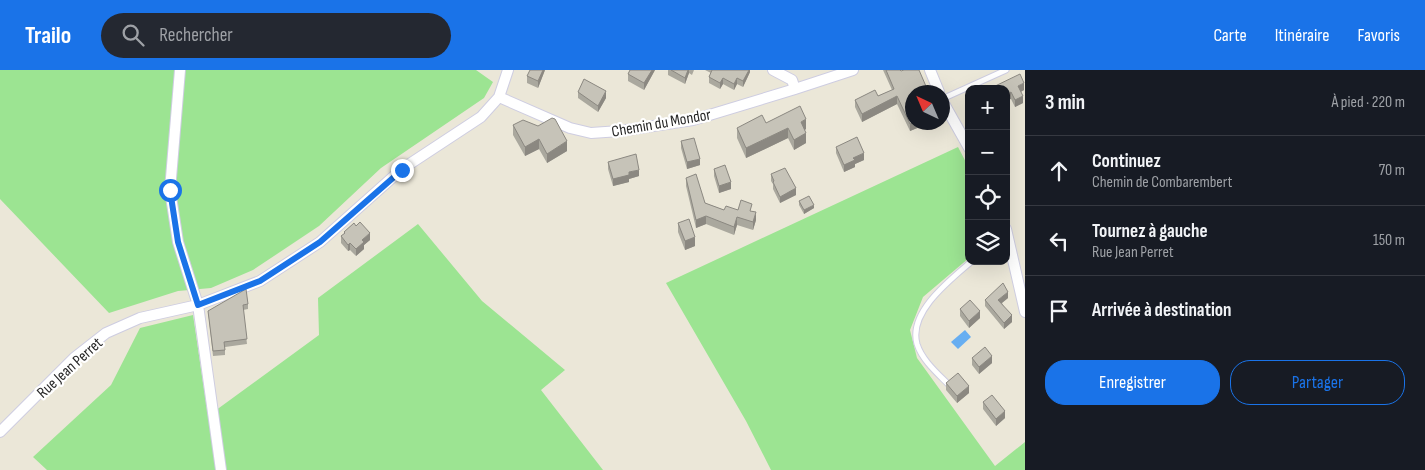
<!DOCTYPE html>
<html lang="fr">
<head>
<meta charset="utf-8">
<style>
	:root { --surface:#171b24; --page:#242831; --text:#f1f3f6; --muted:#9ea1a6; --line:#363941; --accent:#1a73e8 }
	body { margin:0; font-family:"Sofia Sans Condensed",sans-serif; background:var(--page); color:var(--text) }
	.controls { position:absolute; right:15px; top:15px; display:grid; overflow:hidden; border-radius:10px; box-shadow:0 5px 20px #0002 }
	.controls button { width:45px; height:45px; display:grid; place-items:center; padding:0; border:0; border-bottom:1px solid var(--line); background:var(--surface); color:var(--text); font:25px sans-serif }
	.compass { position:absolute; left:905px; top:15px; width:45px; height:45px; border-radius:50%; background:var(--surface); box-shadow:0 5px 20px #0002; rotate:316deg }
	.stop { position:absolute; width:15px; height:15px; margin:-11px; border:4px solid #1a73e8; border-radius:50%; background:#fff }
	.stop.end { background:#1a73e8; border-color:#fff; box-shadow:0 1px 5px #0008 }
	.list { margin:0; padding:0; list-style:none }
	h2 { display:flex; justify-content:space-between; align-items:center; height:65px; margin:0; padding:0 20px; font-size:21px }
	h2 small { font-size:16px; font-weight:400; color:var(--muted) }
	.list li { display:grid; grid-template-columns:32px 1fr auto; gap:15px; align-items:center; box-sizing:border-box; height:70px; padding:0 20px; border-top:1px solid var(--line) }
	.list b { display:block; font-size:19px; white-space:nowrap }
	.list p { margin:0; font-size:16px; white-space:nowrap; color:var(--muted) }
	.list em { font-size:16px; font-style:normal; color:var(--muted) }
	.actions { display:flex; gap:10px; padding:15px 20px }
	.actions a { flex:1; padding:11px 0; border:1px solid var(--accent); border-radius:20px; text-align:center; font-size:18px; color:var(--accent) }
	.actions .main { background:var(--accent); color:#fff }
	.icon { flex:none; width:28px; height:28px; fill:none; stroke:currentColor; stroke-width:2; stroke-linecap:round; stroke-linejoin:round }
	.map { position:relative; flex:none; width:1025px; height:400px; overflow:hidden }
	header { display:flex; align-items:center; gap:30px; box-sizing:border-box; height:70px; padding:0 25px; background:var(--accent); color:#fff }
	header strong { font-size:24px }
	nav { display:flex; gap:28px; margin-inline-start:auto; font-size:18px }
	.search { width:350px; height:45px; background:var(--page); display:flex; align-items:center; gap:12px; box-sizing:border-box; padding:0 18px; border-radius:28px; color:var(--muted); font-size:19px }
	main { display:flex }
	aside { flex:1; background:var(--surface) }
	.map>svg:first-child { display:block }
	.green { fill:#9ce492 }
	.water { fill:#67aef1 }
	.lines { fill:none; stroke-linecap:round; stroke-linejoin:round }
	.lane-casing { stroke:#cecde1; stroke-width:7 }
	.street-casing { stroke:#cecde1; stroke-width:12 }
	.lane { stroke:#fff; stroke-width:5 }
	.street { stroke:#fff; stroke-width:10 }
	.wall { fill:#aaa89e }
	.shaded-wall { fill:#8b8881 }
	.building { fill:#c6c3b8; stroke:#8b8881 }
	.route { stroke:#1a73e8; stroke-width:6 }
	.labels { text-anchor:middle; stroke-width:4.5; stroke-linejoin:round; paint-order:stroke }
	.street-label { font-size:16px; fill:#272727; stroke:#fff }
</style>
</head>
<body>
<header>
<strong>Trailo</strong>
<div class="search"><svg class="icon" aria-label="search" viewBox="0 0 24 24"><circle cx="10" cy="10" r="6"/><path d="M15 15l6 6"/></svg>Rechercher</div>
<nav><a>Carte</a><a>Itinéraire</a><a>Favoris</a></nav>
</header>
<main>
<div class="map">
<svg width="1025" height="400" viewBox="0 0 1025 400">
	<rect width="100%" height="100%" fill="#ebe7d8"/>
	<!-- green -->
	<path class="green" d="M0,0h476l17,12 -9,16 -103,70 -62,58 -66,44 -42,18 -33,3 -69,22 -109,-114z
		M958,77l11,21v90l-46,39 -13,33 7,28 78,108 30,-24v28h-254l-25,-49 -80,-138z
		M418,154l64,77 83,69 -24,20 62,80h-556l-14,-13 78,-72 29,-57 53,-13 15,101 111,-81 -1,-37z"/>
	<!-- water -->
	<path class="water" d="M965,260l6,7 -13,12 -7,-7z"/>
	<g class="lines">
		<defs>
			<path id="lane" d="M942,29l64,-29
				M948,314c-11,-11 -26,-24 -31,-40 -9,-32 33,-64 55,-83"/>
			<path id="street" d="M180,0l-10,120 8,52 20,63 23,165
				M773,0l19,10 3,9
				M930,0l9,22
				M499,27l71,31 21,5 29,-2 73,-11 102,-31 58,-19
				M942,30l27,48
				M1006,159l19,83
				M0,362l74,-74 32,-25 34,-15 58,-13 62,-24 60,-39 82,-73 79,-52 18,-20 9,-27"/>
		</defs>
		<!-- lane casing -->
		<use href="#lane" class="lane-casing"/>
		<!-- street casing -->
		<use href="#street" class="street-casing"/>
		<!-- lane -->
		<use href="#lane" class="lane"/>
		<!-- street -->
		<use href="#street" class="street"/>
	</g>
	<!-- wall -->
	<path class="wall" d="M545,0l-7,18 -11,-5v-7z
		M630,0h25l-11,20 -16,-9v-7z
		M668,0h26l-2,5 -3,-2 -4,11 -17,-9z
		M705,0h45v2l-7,15 -6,-3 -3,6 -11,-6 -3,5 -11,-6v-6l2,-4z
		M883,0h17l1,1 27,20 7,-1 -23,2 15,30v2l-17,7 -13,-27 -35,18 -7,-15v-7l23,-4 14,-6z
		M1006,19l18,1 -3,2 2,11 -8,4z
		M578,22l28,6 -8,14 -20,-14z
		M969,28v14l-3,-6v-7z
		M766,53l40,6 -1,1 1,13 -12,7 -6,-12 -42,20 -9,-20v-10z
		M513,55l54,26 -20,12 -8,-14 -14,7 -12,-21z
		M681,71l19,24 -13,4 -6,-21z
		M836,77l28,13 -9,4v3l-11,5 -8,-19z
		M608,92l31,14 -10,3v3l-16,4 -5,-17z
		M714,99l17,20 -12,4 -5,-17z
		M771,104l25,21 -16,8 -7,-14v-5l-2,-3z
		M686,108l19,25 19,7 28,2 4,8 -3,10 -16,-5 -3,10 -28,-11 -10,4 -10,-42z
		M799,131l15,7 -10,6 -5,-9z
		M678,153l17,23 -10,4 -7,-18z
		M344,162l26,8 -6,5v4l-8,7 -6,-6 -2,1 -7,-8v-7l3,-2z
		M1008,228l-6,5 10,19 -8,7 -19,-23v-6z
		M248,234v5l-5,1 4,34 -22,3v8l-12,1 -5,-45z
		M960,239l20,9 -11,10 -9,-12z
		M972,288l20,5 -13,11 -7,-9z
		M946,313l23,10 -12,10 -11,-13z
		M983,332l22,16 -9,8 -13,-17z"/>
	<!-- shaded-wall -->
	<path class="shaded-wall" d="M543,0h2l-7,18v-7z
		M652,0h3l-11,20v-7z
		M688,0h1v3l-4,11v-6z
		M749,0h1v2l-7,15v-6z
		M723,8v6l-3,5v-6z
		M737,8v6l-3,6v-6z
		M1024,13v7l-6,3v-7z
		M606,21v7l-8,14v-6z
		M1011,22v7l-5,2v-6z
		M897,26v8l-35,18v-8z
		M1023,26v7l-8,4v-7z
		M806,49v10l-5,3v-10z
		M913,52h14v2l-17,7v-7z
		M788,58v10l-42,20v-10z
		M806,63v10l-12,7v-10z
		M539,69v10l-14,7v-9z
		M567,71v10l-20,12v-9z
		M864,83v7l-9,4v3l-11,5v-7l9,-7z
		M700,89v6l-13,4v-7z
		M639,100v6l-10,3v3l-16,4v-7l16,-7z
		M731,112v7l-12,4v-7z
		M796,118v7l-16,8v-6z
		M814,135v3l-10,6v-4z
		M756,142v8l-3,10v-8z
		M706,146v8l-10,4v-8z
		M737,147v8l-3,10v-8z
		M370,163v7l-6,5v4l-8,7v-7l6,-9z
		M695,167v9l-10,4v-9z
		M350,173v7l-2,1v-6z
		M1008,222v6l-10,8v-6z
		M980,241v7l-11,10v-7z
		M1012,245v7l-8,7v-6z
		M992,286v7l-13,11v-7z
		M969,316v7l-12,10v-7z
		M1005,341v7l-9,8v-7z"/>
	<!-- building -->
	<path class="building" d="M530,0h13l-5,11 -11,-5z
		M630,0h22l-8,13 -16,-9z
		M671,0h17l-3,8z
		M712,0h37l-6,11 -6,-3 -3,6 -11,-6 -3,5 -11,-6z
		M886,0h14l1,1 3,-1h15l9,21 5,-3 2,2 1,2h-24v30h1l-3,2 -13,-28 -35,18 -7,-14 20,-10 3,6 16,-7z
		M1020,4l4,9 -6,3 5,10 -8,4 -4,-8 -5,3v-6h-17z
		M584,9l22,12 -8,15 -20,-14z
		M969,28v7l-3,-6z
		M800,36l6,13 -5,3 5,11 -12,7 -6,-12 -42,20 -9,-20 25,-13 4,8z
		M552,48l3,1 12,22 -20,13 -8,-15 -14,8 -12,-22 10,-5 15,6z
		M857,67l7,16 -11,5 2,2 -11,5 -8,-18z
		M694,68l6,21 -13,3 -6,-21z
		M636,84l3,16 -10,2v3l-16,4 -5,-17z
		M725,95l6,17 -12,4 -5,-17z
		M785,98l11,20 -16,9 -7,-15 1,-1 -3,-7z
		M696,104l9,29 19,7 2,-4 12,4 3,-10 11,4 -2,7 6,1 -3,10 -16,-5 -3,10 -28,-11 -10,4 -10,-42z
		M809,126l5,9 -10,5 -5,-9z
		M689,149l6,18 -10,4 -7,-18z
		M360,152l10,11 -8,7 2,2 -8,7 -6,-6 -2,2 -7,-9 4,-3 -1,-1 10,-9 2,3z
		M1003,213l5,9 -10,8 14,15 -8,8 -19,-23z
		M246,219l2,15 -5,1 4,34 -23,3 1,8 -12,1 -5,-40z
		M970,230l10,11 -11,10 -9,-12z
		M985,277l7,9 -13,11 -7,-9z
		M958,303l11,13 -12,10 -11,-13z
		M992,325l13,16 -9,8 -13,-17z"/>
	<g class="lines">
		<!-- route -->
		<path class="route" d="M170,120l8,52 20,63 62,-24 60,-39 82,-72"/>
	</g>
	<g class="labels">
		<!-- street labels -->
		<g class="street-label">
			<text transform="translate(661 52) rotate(-10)" y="6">Chemin du Mondor</text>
			<text transform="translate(69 297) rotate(-42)" y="6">Rue Jean Perret</text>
		</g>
	</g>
</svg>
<div class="controls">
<button>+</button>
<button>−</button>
<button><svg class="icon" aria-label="locate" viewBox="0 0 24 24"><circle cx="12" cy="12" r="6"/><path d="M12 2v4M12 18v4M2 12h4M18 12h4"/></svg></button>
<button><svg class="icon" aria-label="layers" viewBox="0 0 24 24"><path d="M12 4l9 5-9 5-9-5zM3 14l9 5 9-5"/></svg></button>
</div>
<svg class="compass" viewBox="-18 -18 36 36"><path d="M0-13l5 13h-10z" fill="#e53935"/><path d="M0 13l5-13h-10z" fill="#9ea1a6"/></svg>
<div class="stop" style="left:170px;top:120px"></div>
<div class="stop end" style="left:402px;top:100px"></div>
</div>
<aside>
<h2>3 min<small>À pied · 220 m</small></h2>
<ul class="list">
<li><svg class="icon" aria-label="ahead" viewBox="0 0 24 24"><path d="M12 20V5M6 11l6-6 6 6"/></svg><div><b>Continuez</b><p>Chemin de Combarembert</p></div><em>70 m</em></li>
<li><svg class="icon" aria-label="left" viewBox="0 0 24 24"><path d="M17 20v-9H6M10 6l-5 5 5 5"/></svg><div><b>Tournez à gauche</b><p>Rue Jean Perret</p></div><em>150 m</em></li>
<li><svg class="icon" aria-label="arrive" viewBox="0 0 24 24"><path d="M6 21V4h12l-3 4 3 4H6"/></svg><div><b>Arrivée à destination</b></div></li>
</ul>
<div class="actions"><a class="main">Enregistrer</a><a>Partager</a></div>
</aside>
</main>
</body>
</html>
